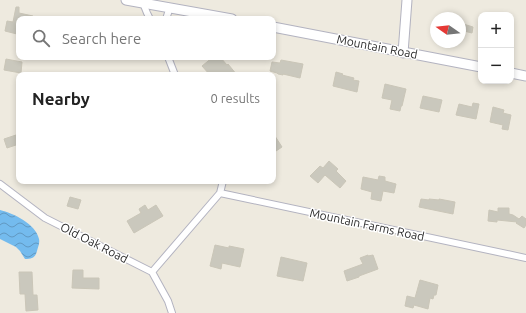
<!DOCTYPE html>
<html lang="en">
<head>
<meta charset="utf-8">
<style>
	:root { --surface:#fff; --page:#f6f6f6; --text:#222; --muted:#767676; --line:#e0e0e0 }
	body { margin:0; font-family:Ubuntu,sans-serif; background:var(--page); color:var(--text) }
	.controls { position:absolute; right:12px; top:12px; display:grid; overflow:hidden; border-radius:8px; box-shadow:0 2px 6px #0003 }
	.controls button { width:36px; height:36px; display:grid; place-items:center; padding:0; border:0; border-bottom:1px solid var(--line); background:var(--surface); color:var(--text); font:20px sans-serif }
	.compass { position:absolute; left:430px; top:12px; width:36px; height:36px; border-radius:50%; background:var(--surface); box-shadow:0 2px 6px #0003; rotate:284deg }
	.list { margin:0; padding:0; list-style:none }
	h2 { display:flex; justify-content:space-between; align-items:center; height:52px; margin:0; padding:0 16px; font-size:17px }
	h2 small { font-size:13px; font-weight:400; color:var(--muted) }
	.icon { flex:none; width:22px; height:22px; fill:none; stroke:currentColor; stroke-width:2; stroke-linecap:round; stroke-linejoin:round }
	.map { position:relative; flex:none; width:526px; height:313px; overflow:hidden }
	.search { position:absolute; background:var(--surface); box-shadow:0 2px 6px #0003; left:16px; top:16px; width:260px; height:44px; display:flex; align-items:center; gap:10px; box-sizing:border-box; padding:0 14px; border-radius:8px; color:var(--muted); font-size:15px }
	.panel { position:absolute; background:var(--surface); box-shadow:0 2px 6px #0003; left:16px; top:72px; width:260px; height:112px; border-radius:8px }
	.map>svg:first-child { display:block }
	.water { fill:url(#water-waves) }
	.building { fill:#cac8bd; stroke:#cac6b8 }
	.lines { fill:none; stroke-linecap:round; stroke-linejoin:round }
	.street-casing { stroke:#b3b3c0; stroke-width:8 }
	.secondary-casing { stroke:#b3b3c0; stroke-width:11 }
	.street { stroke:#fff; stroke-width:6 }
	.secondary { stroke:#fff; stroke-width:9 }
	.labels { text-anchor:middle; stroke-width:3; stroke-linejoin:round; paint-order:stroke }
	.street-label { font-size:12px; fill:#2d2d2d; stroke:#fff }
</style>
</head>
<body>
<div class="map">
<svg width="526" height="313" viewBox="0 0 526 313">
	<defs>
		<pattern id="water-waves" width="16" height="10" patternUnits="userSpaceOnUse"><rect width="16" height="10" fill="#74bbee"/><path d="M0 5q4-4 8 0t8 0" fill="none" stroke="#6098c1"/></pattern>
	</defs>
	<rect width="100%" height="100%" fill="#eeeadf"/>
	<!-- water -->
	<path class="water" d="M0,210c13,3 36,14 39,29 1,4 -1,8 -2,12 -2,7 -5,8 -12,8l-5,-8 -4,-4 -16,-8z"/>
	<!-- building -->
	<path class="building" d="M16,7h3v6l14,3 -1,3h-13v6l-2,9 -12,-3 2,-10 6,1z
		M460,23l13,4 -1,6 -12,-3z
		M213,57h7l7,8 1,-1 9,11h-27l-8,-9z
		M6,59l16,3 -1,11 -17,-3z
		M281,60l22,4 -3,14 -17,-4v1l-5,-1 -1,-1 -7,-2 2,-9 8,1z
		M336,72l7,2 -1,1 12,3 -1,2 6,1 -2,11 -24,-6z
		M385,84l21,5 -4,17h-1l-1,5 -10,-2 2,-9 -10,-2z
		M423,96l19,4 -3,12 -19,-4z
		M473,103l6,1 -3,15 -20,-4 3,-11 13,3z
		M493,107l11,3 -1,3 8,2 -3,15 -6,-1 1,-4 -13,-3z
		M273,133l9,14 -9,6z
		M19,134v10l-12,4 -3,-9z
		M329,161l9,8 -2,2 10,10 -6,7 -15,-13 -7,8 -8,-7 10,-10 3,2z
		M379,176l6,1v4l11,3 -2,9 -11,-2 -2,10 -10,-2 1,-7 -11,-3 2,-12 15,3z
		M70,197l11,3 -3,9 -11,-3z
		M421,199l8,1v-1l10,1v-1l16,3 -2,12 -34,-7z
		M145,205l3,5 8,-5 7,11 -29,17 -7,-12 14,-8 -2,-4z
		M498,208h11v6l4,1 6,4 3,-3 4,3v6l-2,3 -8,-5 1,-1 -20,-2v2l-9,-1 1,-11 9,2z
		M215,245l14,3v-2l15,3 -4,18 -18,-4 -1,6 -11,-3z
		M368,255v1l5,-1 5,14 -19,7v1l-12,4 -3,-10 19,-7 -3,-6z
		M281,257l26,6 -4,18 -26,-5z
		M73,270h10v8h16v11l-27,-1z
		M19,272h13l1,23h4l1,15 -12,1 -1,-17h-5z
		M420,280l18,5 -2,10h-2l-1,4 -3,-1 -2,11 -14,-4 -1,3 -8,-2 2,-10 8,2z"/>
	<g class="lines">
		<defs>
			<path id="street" d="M143,3l4,10 3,6
				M166,19l4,-12
				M168,57l7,18
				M0,184l45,34 107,54 16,29 4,12
				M220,193l306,65
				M152,272l68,-79 3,-12"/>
			<path id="secondary" d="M126,0l106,19
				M273,27l208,40
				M403,53l4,-53
				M511,73l15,3"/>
		</defs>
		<!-- street casing -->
		<use href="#street" class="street-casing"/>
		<!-- secondary casing -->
		<use href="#secondary" class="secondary-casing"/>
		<!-- street -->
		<use href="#street" class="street"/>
		<!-- secondary -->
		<use href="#secondary" class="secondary"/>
	</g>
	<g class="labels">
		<!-- street labels -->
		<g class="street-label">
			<text transform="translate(377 47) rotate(11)" y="4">Mountain Road</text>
			<text transform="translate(367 225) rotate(12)" y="4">Mountain Farms Road</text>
			<text transform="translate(94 243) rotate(27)" y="4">Old Oak Road</text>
		</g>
	</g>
</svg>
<div class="controls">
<button>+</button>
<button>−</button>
</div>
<svg class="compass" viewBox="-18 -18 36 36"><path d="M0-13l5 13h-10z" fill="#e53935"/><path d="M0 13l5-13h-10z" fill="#767676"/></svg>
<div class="search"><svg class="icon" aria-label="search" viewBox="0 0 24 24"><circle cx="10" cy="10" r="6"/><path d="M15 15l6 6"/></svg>Search here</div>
<section class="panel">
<h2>Nearby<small>0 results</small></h2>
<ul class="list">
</ul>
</section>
</div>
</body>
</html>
